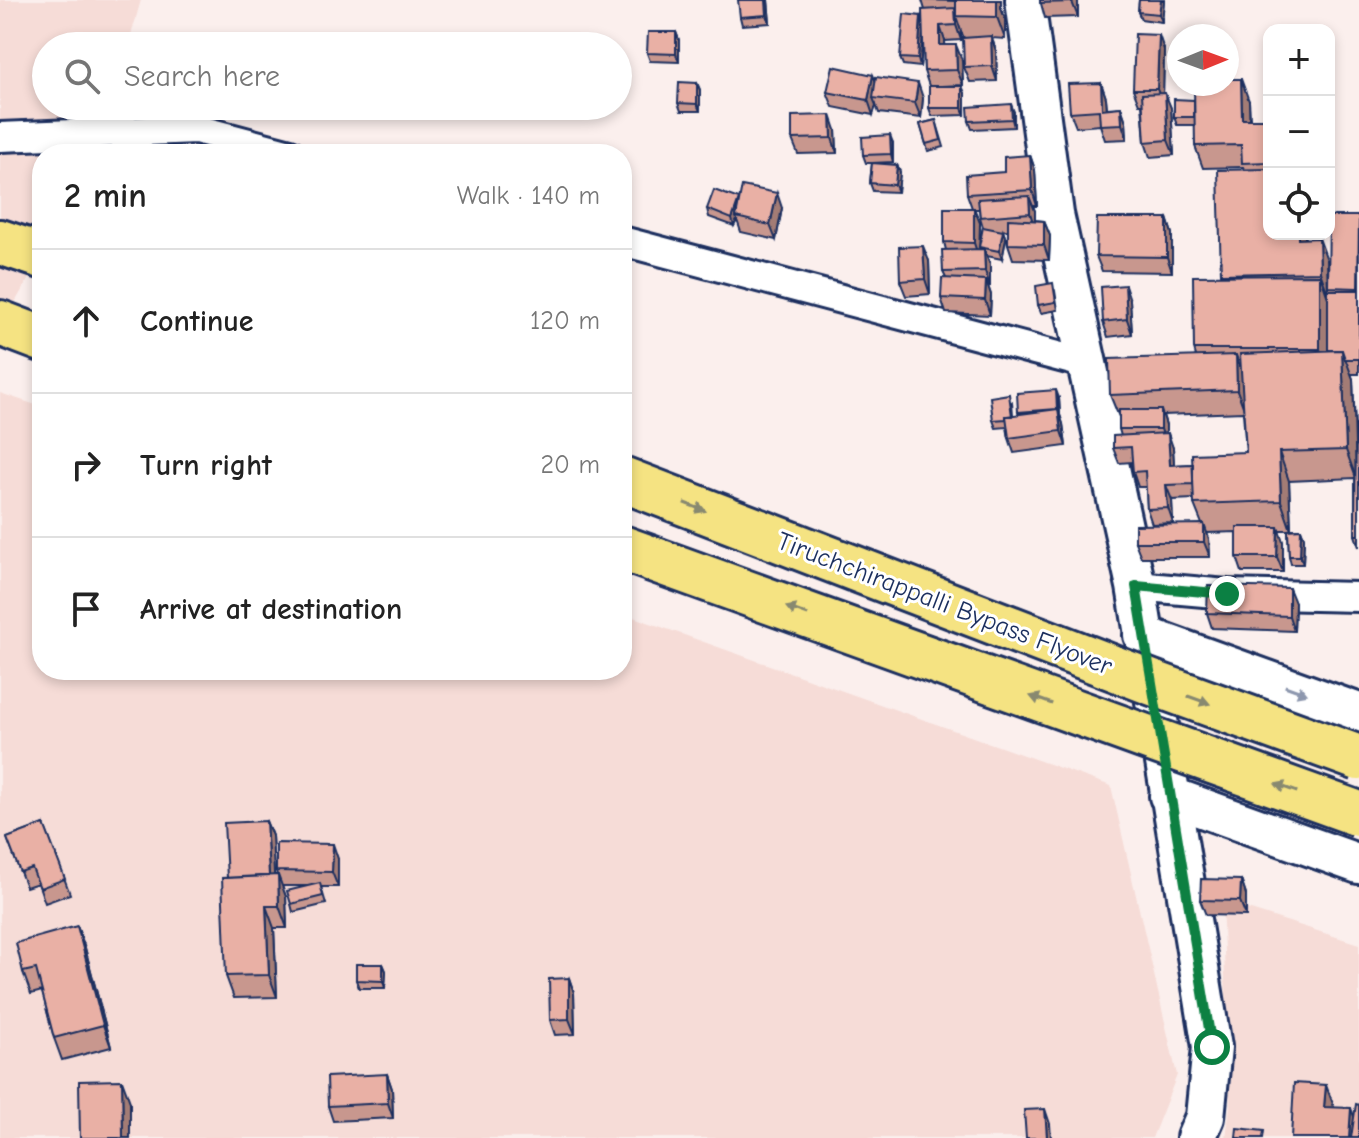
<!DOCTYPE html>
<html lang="en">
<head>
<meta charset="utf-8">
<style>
	:root { --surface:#fff; --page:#f2f2f2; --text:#222; --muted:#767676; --line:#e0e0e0 }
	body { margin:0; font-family:"Comic Neue",sans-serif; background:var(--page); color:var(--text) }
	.controls { position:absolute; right:24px; top:24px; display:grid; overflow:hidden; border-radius:16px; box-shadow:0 4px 12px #0003 }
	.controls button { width:72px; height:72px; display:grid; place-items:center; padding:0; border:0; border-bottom:2px solid var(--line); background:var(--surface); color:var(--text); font:40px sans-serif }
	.compass { position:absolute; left:1167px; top:24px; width:72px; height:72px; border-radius:50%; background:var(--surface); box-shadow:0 4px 12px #0003; rotate:89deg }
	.stop { position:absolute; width:24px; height:24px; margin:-18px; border:6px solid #0b8043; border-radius:50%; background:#fff }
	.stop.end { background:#0b8043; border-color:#fff; box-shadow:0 2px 8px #0008 }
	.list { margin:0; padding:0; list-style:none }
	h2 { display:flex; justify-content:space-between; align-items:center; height:104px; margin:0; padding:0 32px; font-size:34px }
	h2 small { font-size:26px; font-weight:400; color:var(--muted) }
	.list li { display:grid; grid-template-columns:52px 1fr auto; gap:24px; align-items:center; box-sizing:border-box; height:144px; padding:0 32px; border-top:2px solid var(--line) }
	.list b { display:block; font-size:30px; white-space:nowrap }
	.list em { font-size:26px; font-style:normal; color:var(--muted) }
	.icon { flex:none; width:44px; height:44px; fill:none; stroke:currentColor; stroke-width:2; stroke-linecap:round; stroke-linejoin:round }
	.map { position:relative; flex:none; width:1359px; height:1138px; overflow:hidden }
	.search { position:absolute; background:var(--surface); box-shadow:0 4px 12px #0003; left:32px; top:32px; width:600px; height:88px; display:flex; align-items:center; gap:20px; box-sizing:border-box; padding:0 28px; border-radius:44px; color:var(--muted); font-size:30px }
	.panel { position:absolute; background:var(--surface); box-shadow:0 4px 12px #0003; left:32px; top:144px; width:600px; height:536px; border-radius:32px }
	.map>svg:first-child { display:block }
	.built { fill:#f6dcd7 }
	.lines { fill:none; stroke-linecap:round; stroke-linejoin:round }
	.street-casing { stroke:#1b2f5e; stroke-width:34 }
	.secondary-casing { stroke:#1b2f5e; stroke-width:44 }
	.highway-casing { stroke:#1b2f5e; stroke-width:50 }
	.street { stroke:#fff; stroke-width:28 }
	.secondary { stroke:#fff; stroke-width:38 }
	.highway { stroke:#f5e382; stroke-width:44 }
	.highway-bridge-casing { stroke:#1b2f5e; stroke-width:50; stroke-linecap:butt }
	.highway-bridge { stroke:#f5e382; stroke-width:44 }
	.wall { fill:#c8978e; stroke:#1b2f5e; stroke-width:2; fill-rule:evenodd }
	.shaded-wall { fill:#a37b74; stroke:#1b2f5e; stroke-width:2 }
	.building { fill:#e9b0a5; stroke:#1b2f5e; stroke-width:2 }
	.oneway { fill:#888970 }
	.oneway2 { fill:#8d97ae }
	.route { stroke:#0b8043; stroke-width:10 }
	.labels { text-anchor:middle; stroke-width:6; stroke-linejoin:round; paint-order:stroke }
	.street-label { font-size:26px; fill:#1b2f5e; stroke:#fff }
</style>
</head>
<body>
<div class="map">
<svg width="1359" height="1138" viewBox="0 0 1359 1138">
	<rect width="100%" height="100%" fill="#fbefed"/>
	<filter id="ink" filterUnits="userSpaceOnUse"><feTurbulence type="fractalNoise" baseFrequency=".0125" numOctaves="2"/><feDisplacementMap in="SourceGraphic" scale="16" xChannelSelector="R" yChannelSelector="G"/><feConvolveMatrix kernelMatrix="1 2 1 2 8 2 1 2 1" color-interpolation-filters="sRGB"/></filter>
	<g filter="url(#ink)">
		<!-- built -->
		<path class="built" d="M0,0h141l-13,46h-82v60h61l-20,48h-45v102l-42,72z
			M0,393l42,14v263h580v-57l489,173 66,289 -25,63h-1152z
			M1222,901l137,43v194h-133l4,-33z"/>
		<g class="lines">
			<defs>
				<path id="street" d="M0,137l196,-8 94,25
					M622,241l465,123
					M1136,586l91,8 132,3"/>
				<path id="secondary" d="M1025,0l29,214 82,372 76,461 -7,70 -9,21
					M1143,635l216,78
					M1169,796l190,68"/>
				<path id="highway" d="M0,242l42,14
					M0,323l42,16"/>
			</defs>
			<!-- street casing -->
			<use href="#street" class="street-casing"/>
			<!-- secondary casing -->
			<use href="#secondary" class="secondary-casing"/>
			<!-- highway casing -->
			<use href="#highway" class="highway-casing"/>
			<!-- street -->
			<use href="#street" class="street"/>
			<!-- secondary -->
			<use href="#secondary" class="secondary"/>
			<!-- highway -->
			<use href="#highway" class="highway"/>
			<defs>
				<path id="highway-bridge" d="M622,479l528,203 209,76
					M622,548l737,266"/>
			</defs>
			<!-- highway-bridge casing -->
			<use href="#highway-bridge" class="highway-bridge-casing"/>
			<!-- highway-bridge -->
			<use href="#highway-bridge" class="highway-bridge"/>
		</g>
		<!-- wall -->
		<path class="wall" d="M768,0l2,23 -28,2 -2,-8z
			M922,0h79v8l4,11v20l-13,-1 4,13 1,30 -27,1 -6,-15v-29l-3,-7v9l-16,1v4l17,15 1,25 -22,1 24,7v22l-33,1 -3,-8v-22l-5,-15 -1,-33 -3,29 -17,-2 -3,-7 21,-42 4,-6z
			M1040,0h38v17l-33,1z
			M1139,0h25l-2,22 -21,-3 -3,-7z
			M676,32l3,8v22l-29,-1 -3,-8z
			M1164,50l-1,43 8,15 3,47 -24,2 -5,-15 -3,-38h-3l-6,-15z
			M873,75l2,6 48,17 -2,20 -42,-5 -3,-8 -3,10 -40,-8 -6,-15z
			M697,83l3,7v21h-19l-3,-8z
			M1101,83l5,15 1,10 14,-1 5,15 1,17 -22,1 -5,-15 -24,2 -6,-15z
			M1249,101l1,18h19v115h36v5l22,21 1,36 1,-6 -1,-3 31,-71v158h-8l2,5 3,75 3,-29v122l-4,-12v-57l-66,3 2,48h10l3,8 -1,27h-12l-2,-8 -1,-26h-9l4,12v30h-41l-5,-15v-25l-30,1 2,6 1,18h-69l-6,-15 67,-18 -8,-20v-5l-22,1 1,23 -21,1 -5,-15 -1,-22h-8l-5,-15 -1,-10 -13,1 -6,-15 8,-12 -2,-7v-12l-9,-22 86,-39 -2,-7 27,-73 23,-107 -1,-2 -40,1 -8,-22v-21h-18l-3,-8zM1243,412l3,40 -53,12 -19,1 -1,-17 -7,-15v-8l-3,-10z
			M1014,112v15l-42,2 -3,-8z
			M936,120l8,27 -16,4 -8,-27z
			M836,130l1,23 -39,1 -6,-15z
			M893,143v19l-21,1 25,2 3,7 -2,20 -25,-1 -3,-8 2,-20h-6l-3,-8z
			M1030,155l5,15 2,36h-4l2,5v9l9,1 6,15 -1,24 -36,-1 -5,-15v-14l-7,1h2l3,8 -4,20 -15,-3 3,8v22h-2l3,9 -1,20 -44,-2 -5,-15 5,-20 -3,-6 3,-22 -2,-8 28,-34 -5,-14 37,-22zM974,209h5l1,8 3,10 -4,19 1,-23z
			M739,199l43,9 -6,32 -35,-8 -4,-12 -3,6 -25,-9 -2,-8z
			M1167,218l5,16v38l-70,-1 -6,-15z
			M929,261l1,33 -24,2 -6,-15z
			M1055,291l3,19 -17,3 -3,-8z
			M1130,300l2,34 -24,3 -5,-15z
			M1059,398l1,17 3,9 3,22 -52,7 -5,-15 -2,-11 -11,1 -3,-8 19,-18 1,13h6l-1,-3z
			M1295,603l-1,28 -82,-3 -5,-15z
			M266,821l6,15 2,39h3l-1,-4 62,-12v28h-17l5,17 -33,8 -2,-8 15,-18h-24l4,11 1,31h-13l3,69 -43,1 -8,-22 1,-98z
			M44,824l26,70 -25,9 -7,-20 -12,4 -19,-49z
			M1241,880l5,15v21l-40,-1 -6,-15z
			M77,926l8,22 26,99 -49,13 -8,-22 -12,-47 -11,3 -8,-22z
			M383,964l3,7 -1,17h-26l-3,-8z
			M569,978l5,15 1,41 -20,1 -5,-15z
			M387,1074l5,15 1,29 -60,3 -5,-15z"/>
		<!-- shaded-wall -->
		<path class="shaded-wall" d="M766,0h2l2,23 -3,-8z
			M994,0h7v8l4,11v20l-8,-22z
			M1072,0h6v17l-6,-15z
			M1161,0h3l-2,22 -3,-8z
			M921,16l3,7 -4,44 -2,-8z
			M956,16l5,15v9l-5,-15z
			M940,26l5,15 1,19 -6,-15z
			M676,32l3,8v22l-3,-8z
			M1159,35l5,15 -1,54 -6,-15z
			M991,36l5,15 1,30 -5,-15z
			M956,45l6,15 1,25 -6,-15z
			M873,75l6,15 -6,8 3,7 -3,10 -5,-15z
			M1241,79l8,22 1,41 -8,-23z
			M697,83l3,7v21l-3,-7z
			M918,83l5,15 -2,20 -6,-15z
			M1101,83l5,15 2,26 -6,-15z
			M962,86l3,7v22l-3,-7z
			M1165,93l6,15 3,47 -6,-15z
			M1011,104l3,8v15l-2,-8z
			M1121,107l5,15 1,17 -5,-15z
			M831,115l5,15 1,23 -5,-15z
			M890,135l3,8v19l-2,-8z
			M1030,155l5,15 2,36 -5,-16z
			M897,165l3,7 -2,20 -3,-7z
			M623,172l2,8v17l-3,-8z
			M777,193l5,15 -6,32 -6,-15z
			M1029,196l6,15v17l-5,-15z
			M739,199l-3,18 1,3 -3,6 -2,-7z
			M974,208l6,15 -1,35 -5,-15z
			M1167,218l5,16v38l-5,-15z
			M1044,221l6,15 -1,24 -5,-15z
			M1003,231l3,8 -4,20 -3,-8z
			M1298,234h7l1,27 -8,-22z
			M1319,238l8,22 1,34 -8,-22z
			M923,246l6,15 1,33 -5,-15z
			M984,249l6,15v22l-5,-15z
			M1320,275l8,23v73l-8,-22z
			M986,280l5,15 -1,20 -5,-15z
			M1125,285l5,15 2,34 -5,-15z
			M1342,350l11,29 3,99 -10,-28z
			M1236,355l8,22 1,35 -8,-22z
			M1056,390l3,8 1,17 3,9 3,22 -5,-15z
			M1161,410l5,15v19l-5,-15z
			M1168,433l5,15 2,32 -5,-15z
			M1279,452l10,29 2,49 -10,-29z
			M1166,485l6,15 1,23 -5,-15z
			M1204,524l5,15 1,18 -6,-15z
			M1278,527l5,15v30l-6,-15z
			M1301,529l3,8 -1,27 -3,-8z
			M1289,588l6,15 -1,28 -5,-15z
			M266,821l6,15 3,55 -6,-15z
			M333,844l5,15v28l-6,-15z
			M278,875l8,22 1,31 -8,-22z
			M1241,880l5,15v21l-6,-15z
			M266,906l8,22 3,69 -8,-22z
			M77,926l8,22 26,99 -8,-22z
			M383,964l3,7 -1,17 -2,-7z
			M569,978l5,15 1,41 -6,-15z
			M387,1074l5,15 1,29 -5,-15z
			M122,1080l8,22v36h-7z
			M1326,1085l8,22 -2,22 -8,-22z
			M1351,1108l8,23 -1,7h-9z
			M1045,1109l5,15 1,14h-4z"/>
		<!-- building -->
		<path class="building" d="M738,0h28l1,15 -27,2z
			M922,0h75v17l-41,-1v-15z
			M1040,0h32v2l-32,1z
			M1139,0h22l-2,14 -21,-2z
			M955,8l1,17 -16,1v19h16l1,25 -33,1 -2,-61z
			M904,14l17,2 -3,43 -18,-1z
			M648,32h28v22l-29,-1z
			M1135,34l24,1 -2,54h-24z
			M991,36l1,30 -28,1 -1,-29z
			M833,66l40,9 -5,25 -41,-8z
			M876,77l42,6 -3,20 -42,-5z
			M1227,79h14l1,40h27v43l-27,1 -1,-18 -46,1 -1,-62h33z
			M679,82l18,1v21l-19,-1z
			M1101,83l1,26 19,-2 1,17 -22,1 -1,-15 -29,2 -2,-28z
			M929,86h33v22h-33z
			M1165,93l3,47 -23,2 -3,-48z
			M1174,99l20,1v17h-20z
			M1011,104l1,15 -43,2 -1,-14z
			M831,115l1,23 -40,1v-23z
			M936,120l5,20 -15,4 -6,-20z
			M890,135l1,19 -28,1 -1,-18z
			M1030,155l2,35 -65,4 -1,-19 38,-3v-15z
			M872,163l25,2 -2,20 -25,-2z
			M1269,169v65h29v5l21,-1 1,34 -99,2 -3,-104z
			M742,186l35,7 -7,32 -34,-8z
			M714,190l25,9 -7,20 -25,-10z
			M1029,196l1,17 -50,4 -2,-18z
			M944,208h30v35l-30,-1z
			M1329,216h30l-1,72 -30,-1z
			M1097,218h70v39l-71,-1z
			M1008,219l36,2v24l-36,-1z
			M983,227l20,4 -4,20 -20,-4z
			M923,246l2,33 -25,2 -1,-34z
			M984,249l1,22 -42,1 -1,-22z
			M1320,275v74h-126l-1,-73z
			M942,278l44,2 -1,20 -44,-2z
			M1053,283l3,19 -18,3 -2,-19z
			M1125,285l2,34 -24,3 -2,-35z
			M1328,290h31v69h-14l-3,-9h-14z
			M1342,350l4,100 -67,2 2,49 -87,3 -2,-50 54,-2 -6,-98z
			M1236,355l1,35 -127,5 -1,-36z
			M1056,390l1,19 -39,3 -1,-19z
			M1009,394l3,22h-6v3l-13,1 -3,-23z
			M1058,409l3,22 -52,7 -3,-22z
			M1119,410h42v19h-42z
			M1356,425h3v110h-4z
			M1168,433l2,32 23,-1v20l-27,1 2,23 -21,1 -2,-38 -12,1 -2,-25 -18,1v-12z
			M1204,524v18h-69v-17z
			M1237,527h41l-1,30h-40z
			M1301,529l-1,27h-11l-1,-26z
			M1208,586l81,2v28l-82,-3z
			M266,821l3,55 -42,2 -3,-55z
			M44,824l21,55 -25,9 -8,-20 -12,4 -13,-34z
			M276,843l57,1 -1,28 -56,-1z
			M278,875l1,31h-13l3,69 -43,1 -4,-98z
			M1201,879l40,1 -1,21 -40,-1z
			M320,883l3,13 -32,8 -4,-13z
			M77,926l26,99 -49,13 -18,-69 -13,3 -7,-29z
			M356,964h27v17l-27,-1z
			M569,978v41l-19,1 -1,-41z
			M387,1074l1,29 -60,3 -1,-29z
			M122,1080l1,58h-43l-1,-57z
			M1294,1083l32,2 -2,22 27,1 -2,30h-58z
			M1356,1104l3,1v33h-8z
			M1045,1109l2,29h-21l-2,-28z
			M1237,1128l27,3 -1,7h-27z"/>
		<!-- one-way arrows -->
		<defs><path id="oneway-solid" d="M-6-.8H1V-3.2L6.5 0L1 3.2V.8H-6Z" transform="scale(2)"/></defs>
		<g class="oneway">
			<use href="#oneway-solid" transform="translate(695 507) rotate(21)"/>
			<use href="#oneway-solid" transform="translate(797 611) rotate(-160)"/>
			<use href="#oneway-solid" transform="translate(1041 700) rotate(-160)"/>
			<use href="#oneway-solid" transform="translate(1199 700) rotate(20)"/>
			<use href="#oneway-solid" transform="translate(1286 788) rotate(-160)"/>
		</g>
		<use class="oneway2" href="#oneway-solid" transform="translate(1296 690) rotate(20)"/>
	</g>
	<g class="lines" filter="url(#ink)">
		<!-- route -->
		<path class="route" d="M1212,1047l-76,-461 91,8"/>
	</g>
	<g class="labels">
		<!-- street labels -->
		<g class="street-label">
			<text transform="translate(945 603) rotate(21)" y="9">Tiruchchirappalli Bypass Flyover</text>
		</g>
	</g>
</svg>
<div class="controls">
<button>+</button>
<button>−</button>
<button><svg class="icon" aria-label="locate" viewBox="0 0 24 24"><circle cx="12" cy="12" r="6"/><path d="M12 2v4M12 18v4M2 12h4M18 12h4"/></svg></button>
</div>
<svg class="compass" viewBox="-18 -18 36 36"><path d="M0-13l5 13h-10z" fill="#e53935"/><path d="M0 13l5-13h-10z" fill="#767676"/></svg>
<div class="stop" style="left:1212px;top:1047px"></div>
<div class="stop end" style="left:1227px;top:594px"></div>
<div class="search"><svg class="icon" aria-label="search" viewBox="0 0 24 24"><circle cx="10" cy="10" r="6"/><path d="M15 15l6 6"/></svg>Search here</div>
<section class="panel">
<h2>2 min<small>Walk · 140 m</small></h2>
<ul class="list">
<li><svg class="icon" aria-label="ahead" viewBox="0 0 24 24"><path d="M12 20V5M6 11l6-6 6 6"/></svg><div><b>Continue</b></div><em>120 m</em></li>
<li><svg class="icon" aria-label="right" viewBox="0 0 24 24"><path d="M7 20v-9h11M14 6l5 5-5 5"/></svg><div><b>Turn right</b></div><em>20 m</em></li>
<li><svg class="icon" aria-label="arrive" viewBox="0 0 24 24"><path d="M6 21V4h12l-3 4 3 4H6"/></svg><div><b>Arrive at destination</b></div></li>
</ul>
</section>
</div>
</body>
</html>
